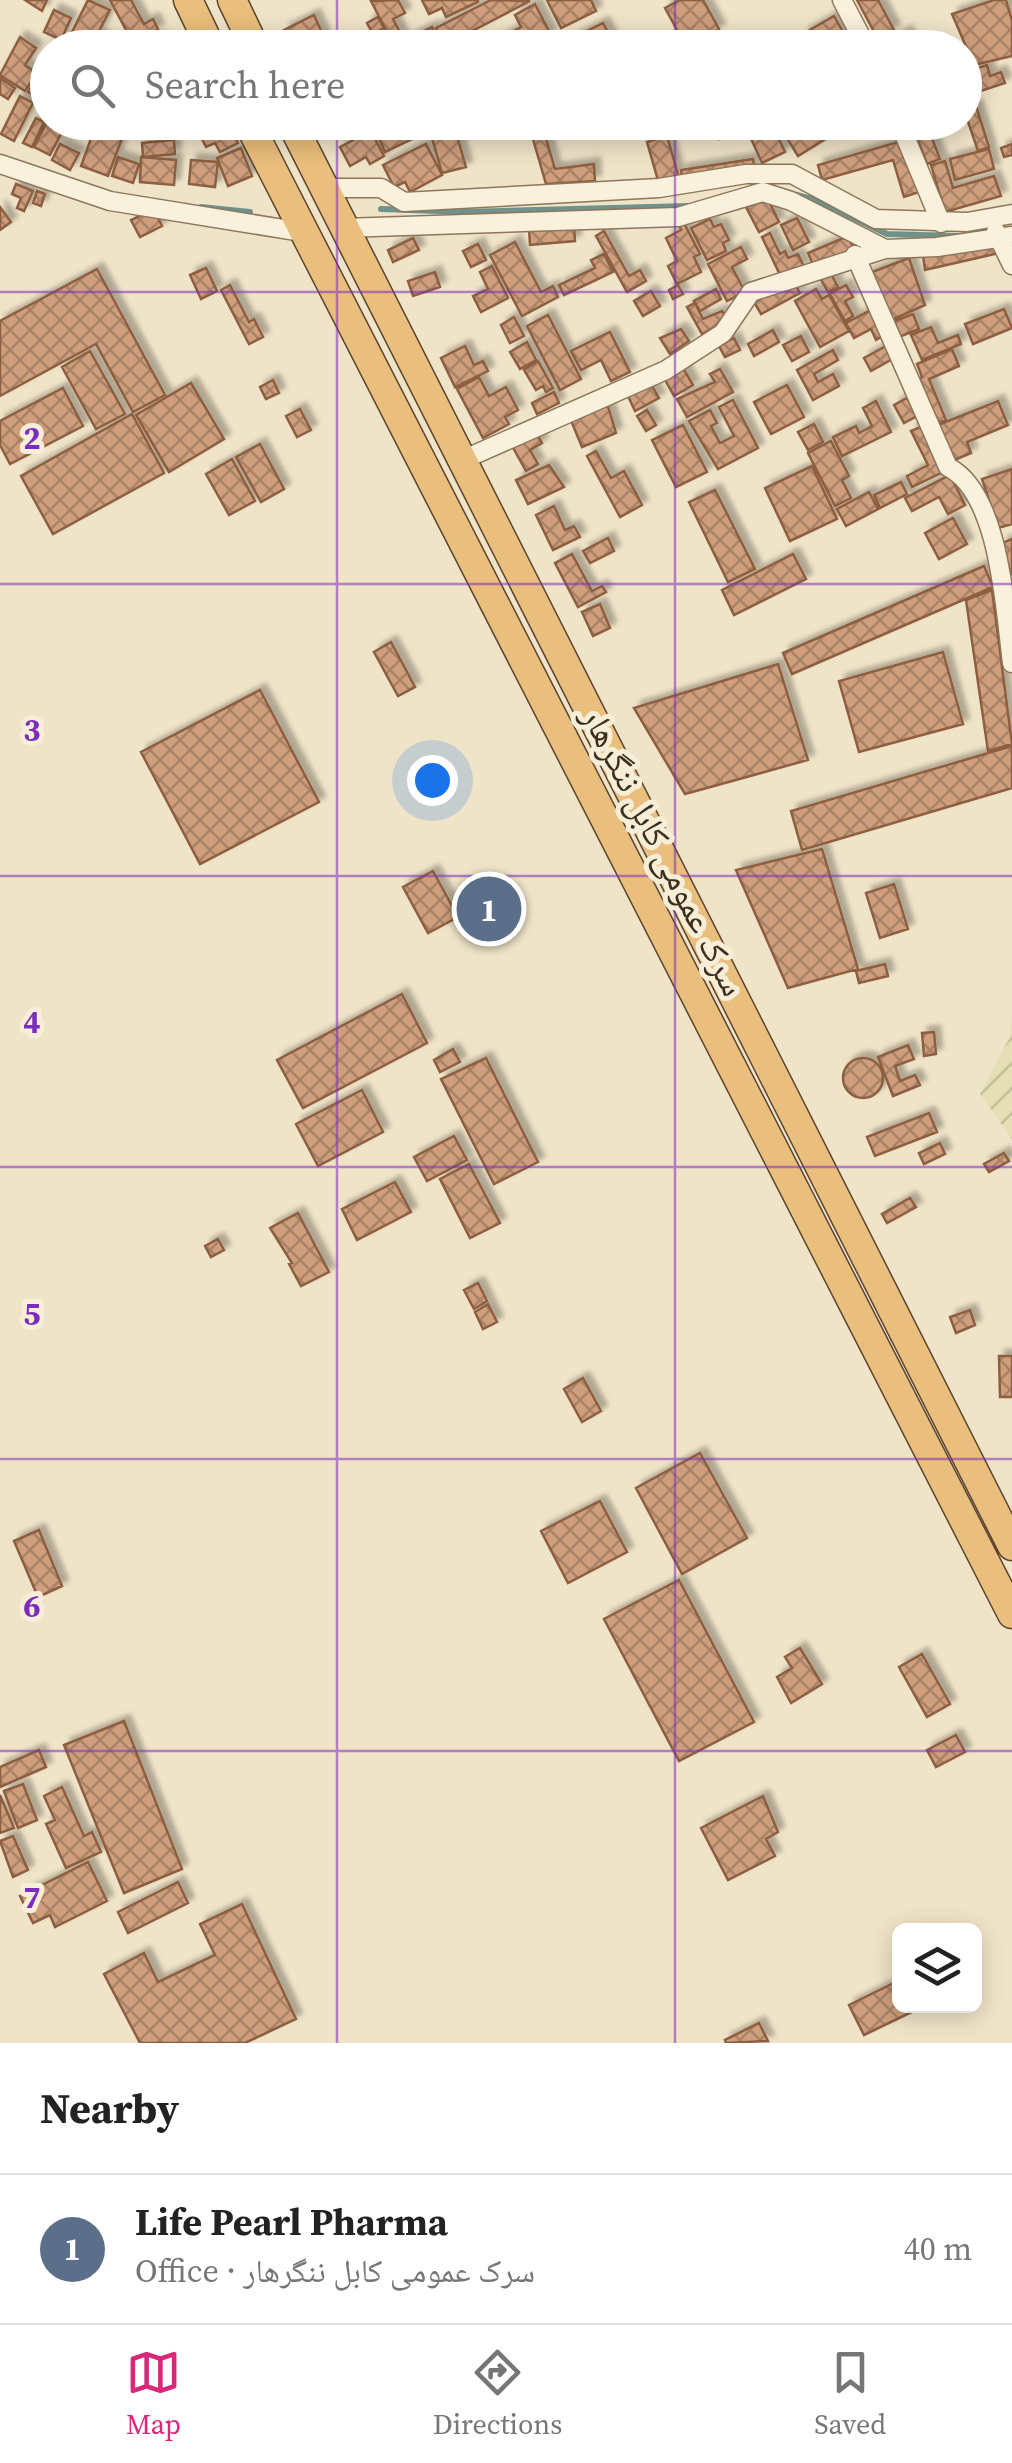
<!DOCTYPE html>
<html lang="en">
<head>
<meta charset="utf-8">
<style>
	:root { --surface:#fff; --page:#f2f2f2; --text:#222; --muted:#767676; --line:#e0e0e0; --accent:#db2777 }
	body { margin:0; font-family:"Source Serif 4","Noto Naskh Arabic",serif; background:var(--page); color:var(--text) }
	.controls { position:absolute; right:30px; bottom:30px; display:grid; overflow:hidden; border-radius:15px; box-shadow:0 5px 25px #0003 }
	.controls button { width:90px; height:90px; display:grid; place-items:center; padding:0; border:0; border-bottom:2px solid var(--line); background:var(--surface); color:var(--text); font:50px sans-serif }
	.you { position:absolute; left:432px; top:780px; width:35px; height:35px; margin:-25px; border:8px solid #fff; border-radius:50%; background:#1a73e8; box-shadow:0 0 0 15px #1a73e833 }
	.badge { display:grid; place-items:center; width:65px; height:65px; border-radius:50%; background:var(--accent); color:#fff; font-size:32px; font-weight:700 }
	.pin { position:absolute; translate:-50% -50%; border:5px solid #fff; box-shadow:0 2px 10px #0006 }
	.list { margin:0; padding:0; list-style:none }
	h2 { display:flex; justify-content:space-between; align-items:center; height:130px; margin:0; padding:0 40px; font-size:42px }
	h2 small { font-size:32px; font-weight:400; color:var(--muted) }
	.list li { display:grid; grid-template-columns:65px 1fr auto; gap:30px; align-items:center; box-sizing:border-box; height:150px; padding:0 40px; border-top:2px solid var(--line) }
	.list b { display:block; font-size:38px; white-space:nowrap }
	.list p { margin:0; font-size:32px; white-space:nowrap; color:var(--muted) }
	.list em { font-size:32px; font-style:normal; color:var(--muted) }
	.icon { flex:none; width:55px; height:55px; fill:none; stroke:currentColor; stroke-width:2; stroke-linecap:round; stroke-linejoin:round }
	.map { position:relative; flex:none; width:1012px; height:2043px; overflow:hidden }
	.search { position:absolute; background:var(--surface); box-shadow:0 5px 25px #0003; left:30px; right:30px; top:30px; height:110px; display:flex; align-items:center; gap:25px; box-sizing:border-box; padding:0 35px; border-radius:55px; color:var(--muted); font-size:38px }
	.sheet { height:280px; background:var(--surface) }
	nav { display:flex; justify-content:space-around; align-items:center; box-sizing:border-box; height:140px; border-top:2px solid var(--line); background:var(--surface); font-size:28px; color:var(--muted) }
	nav a { display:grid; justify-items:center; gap:5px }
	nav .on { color:var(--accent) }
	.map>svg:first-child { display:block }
	.farmland { fill:url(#farmland-furrows) }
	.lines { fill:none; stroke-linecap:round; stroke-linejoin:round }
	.stream { stroke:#6f938a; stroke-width:6 }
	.building { fill:url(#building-cross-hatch); stroke:#8d5f41; stroke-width:2.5; filter:url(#shadow) }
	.minor-casing { stroke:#8d765c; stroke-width:21 }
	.trunk-casing { stroke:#5b4430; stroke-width:31 }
	.minor { stroke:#faf1dc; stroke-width:18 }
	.trunk { stroke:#eabe7c; stroke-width:28 }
	.grid { fill:none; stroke:#7b2cbf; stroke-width:2.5; stroke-opacity:0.55 }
	.labels { text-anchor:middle; stroke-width:10; stroke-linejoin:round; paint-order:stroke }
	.street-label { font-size:35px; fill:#3d2e20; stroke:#f7eed8 }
	.grid-label { font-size:32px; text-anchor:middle; font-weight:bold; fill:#7b2cbf; stroke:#f7eed8; stroke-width:10; stroke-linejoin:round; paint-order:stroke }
</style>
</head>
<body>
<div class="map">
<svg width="1012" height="2043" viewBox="0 0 1012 2043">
	<defs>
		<pattern id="farmland-furrows" width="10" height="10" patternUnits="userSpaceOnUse" patternTransform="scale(2.5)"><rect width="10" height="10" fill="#e6deb5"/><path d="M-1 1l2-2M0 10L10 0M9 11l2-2" fill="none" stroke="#c6bf9b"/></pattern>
		<pattern id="building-cross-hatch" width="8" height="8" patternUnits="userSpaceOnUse" patternTransform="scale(2.5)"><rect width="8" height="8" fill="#cf9f7d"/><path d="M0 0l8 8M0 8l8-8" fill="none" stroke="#a98266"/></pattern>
		<filter id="shadow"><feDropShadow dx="6" dy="-6" stdDeviation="2.5" flood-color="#0004"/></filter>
	</defs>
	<rect width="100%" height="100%" fill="#f0e4c8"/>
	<!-- farmland -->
	<path class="farmland" d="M1012,1015v124l-32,-45 30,-57z"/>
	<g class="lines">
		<!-- stream -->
		<path class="stream" d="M769,188l47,12 71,34 70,2
			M201,207l49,5
			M381,209l85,3 223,-6"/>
	</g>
	<!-- building -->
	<path class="building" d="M25,0h22l-5,11z
		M88,0l22,10 -13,25 13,6 -4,7h-28l-11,-6z
		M110,0h21l13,24 9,-5 5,10 -25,14z
		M398,0l7,13 -12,6 10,19 -10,6 -22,-43z
		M422,0h56v2l-32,15 -4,-9 -13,6z
		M491,0l39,1 -85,44 -9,-17z
		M547,0h44l5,11 -35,17z
		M680,0h23l16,29 -19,11 2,8h-15l-22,-40z
		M857,0h21l16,30 -16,9z
		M994,0h12l6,21v35l-38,9 -22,-51z
		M535,4l16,31 -25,13h-44l39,-21 -6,-12z
		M54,10l17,8 -10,22 -17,-8z
		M314,15l15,33h-36l-9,-18z
		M834,16l18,32h-41l-8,-14z
		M378,17l6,11 -11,6 -6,-11z
		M603,23l10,19 -10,6h-31l-3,-8z
		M432,27l9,19 -4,2h-48z
		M906,32l8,16h-36z
		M20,37l16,11 -11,17 12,8 -12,18 -25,-16z
		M159,37l4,9 -18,2 -1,-3z
		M987,65l3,11 11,-4 4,11 -24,8 -7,-22z
		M0,78l15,10 -7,11 -8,-5z
		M35,80l13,3v20l-20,-11z
		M20,96l13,7 -19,38 -13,-7z
		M976,106l13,41 -11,4 -14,-41z
		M36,118l8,4 -12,25 -9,-4z
		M48,120l19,2 -17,33 -16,-8z
		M97,122l30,3 -19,51 -27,-10z
		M142,122h33l2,6 -33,6z
		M193,122h34l11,21 -18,9 -5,-9 -9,4z
		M406,122h16l5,10 -42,20 -7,-16z
		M453,122l13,45 -24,6 -14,-49z
		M528,122h13l14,47 39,-5 1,17 -49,3z
		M641,122h44l1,5 -40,12z
		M723,122h38l-42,17 -5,-13z
		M771,122l14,30 -23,11 -14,-31z
		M777,122h47l8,13 -34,21z
		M928,128l12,31 -13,5 -12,-32z
		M371,131l13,25 -14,8 -4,-7 -16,9 -10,-19z
		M667,136l12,42 -20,6 -12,-42z
		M174,140l1,14 -32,3 -1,-14z
		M905,140l14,52 -15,5 -11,-37 -71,20 -4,-15z
		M60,144l19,9 -9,17 -18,-10z
		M426,144l16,31 -32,17 -5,-10 -11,5 -11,-22z
		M1012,144v11l-8,2 -3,-9z
		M241,148l11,28 -24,10 -11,-28z
		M989,149l5,20 -39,11 -5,-21z
		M118,157l21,7 -6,19 -21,-7z
		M141,157l35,3 -2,25 -34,-3z
		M753,159l2,11 -72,11 -2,-11z
		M191,160l27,2 -3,25 -26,-3z
		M945,161l8,27 41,-12 7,20 -56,16 -14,-47z
		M16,184l17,7 -9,20 -7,-3 4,-10 -9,-4z
		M37,191l8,3 -4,12 -8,-3z
		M767,197l12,25 -20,10 -13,-25z
		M0,207l11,15 -11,8z
		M154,209l8,17 -22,11 -9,-17z
		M797,218l12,24 -16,8 -12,-25z
		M710,219l4,8 7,-3 8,16 -6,3 3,8 -19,9 -16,-32z
		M684,223l16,31 -6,3 7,15 -24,12 -9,-18 9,-5 -11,-23 15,-8 -2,-5z
		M574,225l1,16 -45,4 -1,-16z
		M604,231l25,45 11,-6 6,11 -19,11 -31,-56z
		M770,233l10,21 5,-3 3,7 10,-4 6,13 -23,10 -19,-40z
		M848,236l6,13 -40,18 -6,-14z
		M413,238l6,12 -26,12 -5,-12z
		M996,240l3,13 -74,17 -2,-14z
		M515,242l26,50 12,-6 5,11 -36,19 -32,-61z
		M478,244l8,16 -15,7 -8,-16z
		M741,247l6,12 -15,8 13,25 -18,9 -19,-37z
		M604,254l9,18 -49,23 -5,-10 36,-17 -4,-8z
		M909,258l16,47 -38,17 -20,-48z
		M492,266l16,32 -27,14 -8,-16 15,-7 -8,-17z
		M206,268l11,23 -16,8 -11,-24z
		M97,269l68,126 -32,17 -37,-68 -96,52v-75z
		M435,272l5,15 -27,9 -5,-15z
		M830,272l8,15 -10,5 -8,-14z
		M793,281l7,12 -39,21 -7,-12z
		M230,285l19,37 5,-3 9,18 -14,7 -28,-54z
		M678,285l5,9 -10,5 -4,-9z
		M846,285l7,12 -8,4 8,15 -8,5 -15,-27z
		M716,289l5,10 -21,12 -6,-10z
		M816,289l6,10 7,-4 20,36 -29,16 -25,-46z
		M651,291l9,15 -17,10 -9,-15z
		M695,303l8,16 19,-8 6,9 -26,14 -15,-27z
		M1004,309l8,19 -39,16 -8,-20z
		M871,310l13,25 -8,5 -5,-11 -17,9 -8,-15z
		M913,314l6,15 -25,10 -7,-15z
		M548,315l33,64 -21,11 -33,-64z
		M514,317l10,19 -14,7 -9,-18z
		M931,327l7,16 20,-8 3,9 -39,16 -11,-25z
		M681,329l8,12 -19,13 -10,-16z
		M773,330l6,12 -25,14 -6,-12z
		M610,332l20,40 -19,9 -10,-21 -20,10 -10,-19z
		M801,336l8,16 -17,9 -9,-16z
		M734,338l6,12 -15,7 -6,-11z
		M527,342l9,18 -16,9 -10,-17z
		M888,345l6,13 -23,13 -7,-13z
		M465,346l9,19 9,-4 5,10 -33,16 -14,-29z
		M952,349l7,17 -30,13 17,41 -11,5 -19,-45 6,-3 -5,-13z
		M833,350l5,10 -24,14 4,8 15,-8 6,12 -26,14 -16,-30z
		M90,351l35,63 -29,15 -34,-62z
		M538,361l15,27 -7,4 -3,-6 -7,4 -12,-20z
		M683,368l10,17 -19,11 -10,-18z
		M720,369l13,23 -46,25 -10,-18 38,-17 -5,-8z
		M479,377l10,19 17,-9 12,23 -13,7 4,7 -26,14 -26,-49z
		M273,380l6,13 -13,6 -6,-12z
		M191,383l33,56 -55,33 -33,-57z
		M651,384l8,14 -24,13 -7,-15z
		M787,385l17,32 -33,17 -17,-32z
		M63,388l20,38 -73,38 -10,-19v-24z
		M554,392l5,11 -22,11 -5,-11z
		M907,398l10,18 -13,7 -10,-18z
		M733,400l25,48 -40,21 -29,-48 21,-11 7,13 -6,3 9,17 14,-7 -15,-29z
		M876,401l15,31 -49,24 -9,-19 23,-11 3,7 13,-7 -9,-18z
		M998,401l10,24 -41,17 4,11 -19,8 -14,-36z
		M607,403l9,30 -34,14 -12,-29z
		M300,409l11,21 -14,7 -11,-21z
		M647,410l9,15 -10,6 -9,-15z
		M132,414l32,59 -111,61 -32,-58z
		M814,424l9,18 -15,8 -10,-18z
		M683,425l24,47 -31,15 -24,-47z
		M923,426l22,45 -33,16 -5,-11 21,-11 -17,-34z
		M535,431l7,12 -12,7 8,14 -12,7 -15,-27z
		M831,441l18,35 -7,4 9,18 -16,8 -27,-53z
		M260,444l24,45 -23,13 -25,-45z
		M596,451l15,27 13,-7 18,34 -22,12 -33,-61z
		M232,459l23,42 -26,14 -23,-41z
		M549,465l15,22 -36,17 -12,-24z
		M812,466l25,53 -47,22 -25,-53z
		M1012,469v55l-14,4 -16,-49z
		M950,475l15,30 -17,9 -9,-17 -27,14 -7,-13z
		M901,482l6,12 -27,14 -6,-13z
		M715,490l40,79 -27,13 -39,-80z
		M869,492l9,17 -32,17 -9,-17z
		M554,506l11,24 9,-4 6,11 -27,13 -17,-35z
		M953,518l14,26 -28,15 -14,-26z
		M608,538l6,13 -24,12 -7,-12z
		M1012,539v35l-4,1 -6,-32z
		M572,554l20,37 10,-5 4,6 -28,15 -23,-44z
		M793,554l13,25 -72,36 -12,-25z
		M984,566l9,21 -201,87 -9,-21z
		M992,590l20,154 -24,7 -22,-151z
		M600,604l10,24 -17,8 -11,-24z
		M391,642l24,45 -17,9 -24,-44z
		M943,652l20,72 -104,28 -20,-71z
		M778,664l30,96 -123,34 -51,-86z
		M260,690l59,112 -119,62 -59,-112z
		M1012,746v42l-210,62 -11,-39z
		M822,849l36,120 -70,19 -52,-118z
		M433,871l25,46 -30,16 -25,-46z
		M894,884l14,45 -28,9 -14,-45z
		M885,964l3,12 -29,7 -3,-12z
		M402,994l25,49 -124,65 -26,-48z
		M934,1032l2,22 -12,2 -2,-23z
		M908,1045l6,14 -19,7 5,15 15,-6 5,10 -27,11 -15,-39z
		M453,1049l7,13 -20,10 -6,-12z
		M843 1078a20 20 0 1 1 40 0a20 20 0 1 1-40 0Z
		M486,1058l52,104 -44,22 -53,-105z
		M362,1090l21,42 -65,34 -22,-42z
		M929,1113l8,19 -62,24 -8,-19z
		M454,1136l13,24 -40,21 -13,-24z
		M940,1143l5,11 -21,10 -5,-11z
		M1004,1153l5,8 -20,11 -5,-8z
		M469,1164l31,59 -30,15 -30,-59z
		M395,1182l16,30 -54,28 -15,-31z
		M910,1198l6,9 -29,16 -5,-9z
		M298,1213l31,59 -28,14 -12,-22 3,-1 -22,-35z
		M218,1239l6,11 -13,7 -6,-11z
		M478,1283l9,18 -13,8 -10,-19z
		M488,1304l9,18 -14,7 -8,-17z
		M970,1310l5,15 -19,8 -6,-16z
		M999,1356h13v41h-12z
		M583,1378l18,33 -19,11 -18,-33z
		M700,1453l47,85 -65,36 -46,-86z
		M600,1501l27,51 -59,31 -27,-52z
		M39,1530l23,56 -24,11 -24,-56z
		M679,1580l75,142 -75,39 -75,-142z
		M800,1648l22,36 -31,19 -14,-26 15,-9 -7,-11z
		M922,1654l28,50 -23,13 -28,-50z
		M124,1721l58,148 -58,24 -60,-148z
		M956,1735l9,17 -29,15 -9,-17z
		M39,1750l7,17 -46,20v-20z
		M23,1784l14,36 -19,8 -14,-37z
		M62,1787l22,49 8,-4 9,20 -35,16 -20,-44 9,-4 -11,-24z
		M0,1795l14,33 -14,5z
		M763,1796l15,36 -12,7 9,17 -47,24 -27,-52z
		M13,1836l15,34 -15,7 -13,-36z
		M88,1862l19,39 -52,26 -5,-12 -17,8 -13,-27z
		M178,1882l10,21 -60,30 -10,-21z
		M242,1904l54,115 -51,24h-105l-36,-69 40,-21 14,29 57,-27 -15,-31z
		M900,1980v26h24l-60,29 -15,-30z
		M759,2023l9,18 -42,2 -1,-3z"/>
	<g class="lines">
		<defs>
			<path id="minor" d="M842,0l25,48
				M899,122l42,101
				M0,164l110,37 192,31
				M324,188h57l23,14 255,-14 87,-14h46l84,45 91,3 45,-8
				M343,228l335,-11 85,-25 28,9 94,48 52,-2 75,-11
				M996,232l16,33
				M855,255l93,212c52,26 57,143 64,196
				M460,461l206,-91 57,-37 28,-41 134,-43"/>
			<path id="trunk" d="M188,0l23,48
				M232,0l23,48
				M248,122l764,1492
				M291,122l721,1424"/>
		</defs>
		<!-- minor casing -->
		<use href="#minor" class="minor-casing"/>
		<!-- trunk casing -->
		<use href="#trunk" class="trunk-casing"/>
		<!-- minor -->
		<use href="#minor" class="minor"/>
		<!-- trunk -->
		<use href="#trunk" class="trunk"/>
	</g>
	<!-- grid -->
	<path class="grid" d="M337,0v48M675,0v48M337,122v1921M675,122v1921M0,292h1012M0,584h1012M0,876h1012M0,1167h1012M0,1459h1012M0,1751h1012"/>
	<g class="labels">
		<!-- street labels -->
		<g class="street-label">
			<text transform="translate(664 851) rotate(63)" y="12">سرک عمومی کابل ننگرهار</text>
		</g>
	</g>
	<g class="grid-label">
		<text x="32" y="449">2</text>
		<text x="32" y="741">3</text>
		<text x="32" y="1033">4</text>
		<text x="32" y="1325">5</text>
		<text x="32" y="1617">6</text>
		<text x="32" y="1908">7</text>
	</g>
</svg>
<div class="controls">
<button><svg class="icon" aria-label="layers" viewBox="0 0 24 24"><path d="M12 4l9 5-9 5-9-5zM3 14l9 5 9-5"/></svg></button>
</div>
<div class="you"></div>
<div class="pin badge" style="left:489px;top:909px;background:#5c6f8a">1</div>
<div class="search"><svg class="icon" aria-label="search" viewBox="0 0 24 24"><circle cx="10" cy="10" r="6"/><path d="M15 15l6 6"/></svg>Search here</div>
</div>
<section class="sheet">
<h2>Nearby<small></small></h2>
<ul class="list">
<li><span class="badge" style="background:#5c6f8a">1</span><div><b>Life Pearl Pharma</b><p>Office · سرک عمومی کابل ننگرهار</p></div><em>40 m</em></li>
</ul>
</section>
<nav>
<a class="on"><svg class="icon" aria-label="map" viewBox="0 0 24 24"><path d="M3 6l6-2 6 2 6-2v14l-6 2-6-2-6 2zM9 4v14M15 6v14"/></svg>Map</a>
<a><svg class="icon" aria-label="directions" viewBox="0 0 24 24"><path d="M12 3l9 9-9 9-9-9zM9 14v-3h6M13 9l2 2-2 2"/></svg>Directions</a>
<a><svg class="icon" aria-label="saved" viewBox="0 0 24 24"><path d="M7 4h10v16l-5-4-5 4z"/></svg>Saved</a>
</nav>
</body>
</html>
